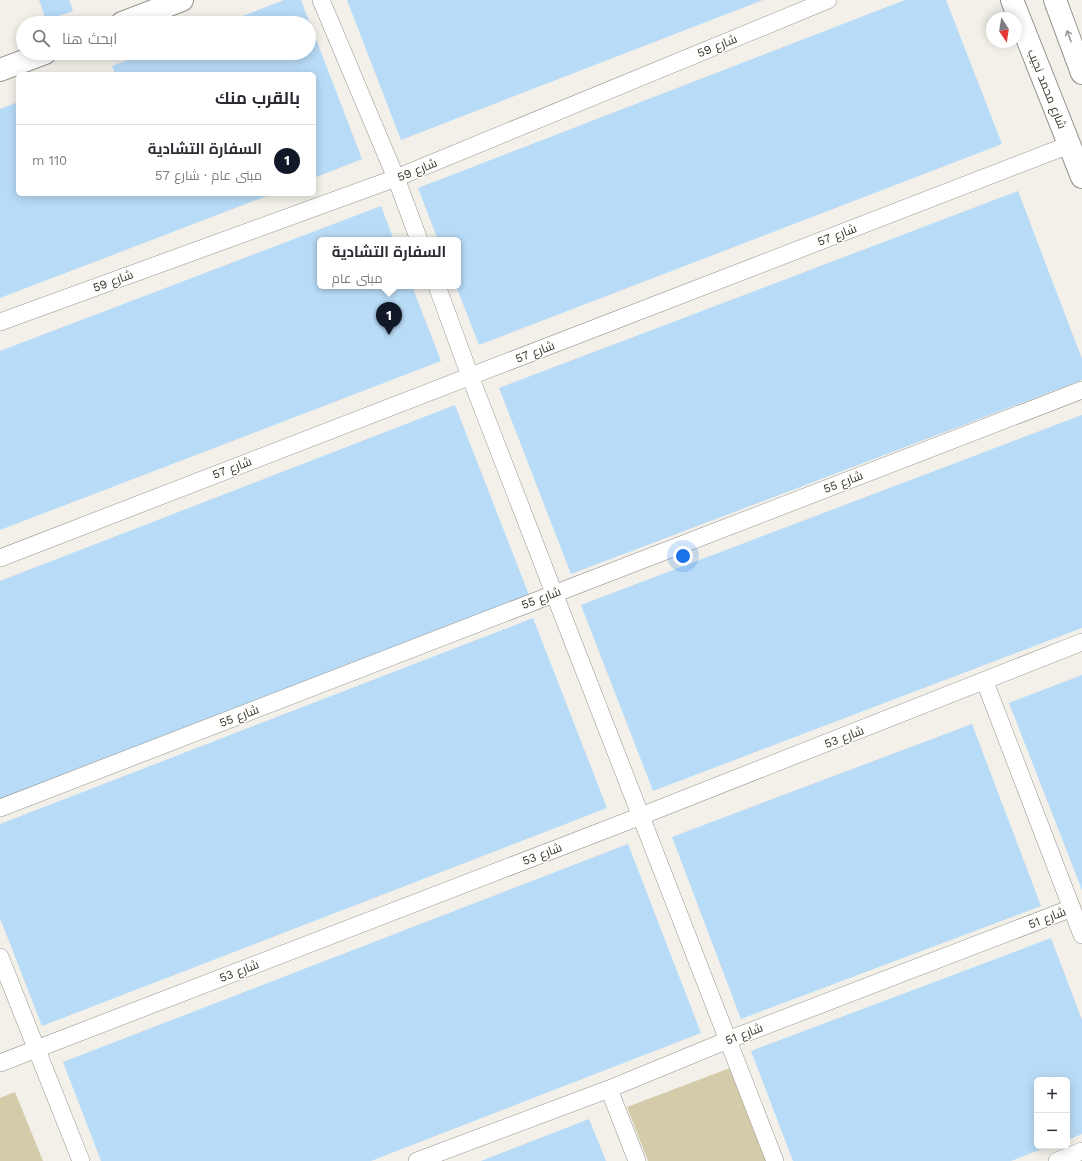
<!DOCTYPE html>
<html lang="ar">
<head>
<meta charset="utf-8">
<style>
	:root { --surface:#fff; --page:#f2f2f3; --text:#2b2b33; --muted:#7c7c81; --line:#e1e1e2; --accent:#111827 }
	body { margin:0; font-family:"Work Sans",Cairo,sans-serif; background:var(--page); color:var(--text); direction:rtl }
	.controls { position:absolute; right:12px; bottom:12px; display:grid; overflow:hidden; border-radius:6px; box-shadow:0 2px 10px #0003 }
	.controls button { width:36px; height:36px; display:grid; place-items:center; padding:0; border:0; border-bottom:1px solid var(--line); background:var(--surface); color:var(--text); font:20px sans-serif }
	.compass { position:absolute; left:986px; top:12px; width:36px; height:36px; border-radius:50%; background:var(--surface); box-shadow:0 2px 10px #0003; rotate:168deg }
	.you { position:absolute; left:683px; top:556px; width:14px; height:14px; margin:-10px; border:3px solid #fff; border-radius:50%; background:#1a73e8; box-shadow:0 0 0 6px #1a73e833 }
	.badge { display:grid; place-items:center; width:26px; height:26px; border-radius:50%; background:var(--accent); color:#fff; font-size:13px; font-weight:700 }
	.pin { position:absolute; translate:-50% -33px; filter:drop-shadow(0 1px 2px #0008) }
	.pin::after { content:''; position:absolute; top:21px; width:14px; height:12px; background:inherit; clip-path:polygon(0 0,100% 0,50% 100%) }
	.popup { position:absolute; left:317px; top:237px; width:144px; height:52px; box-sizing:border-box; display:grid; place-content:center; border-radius:6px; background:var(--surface); filter:drop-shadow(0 1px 3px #0005); font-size:13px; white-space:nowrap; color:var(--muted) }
	.popup b { font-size:15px; color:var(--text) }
	.popup::after { content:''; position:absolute; left:50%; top:100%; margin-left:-8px; border:8px solid transparent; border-top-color:var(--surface) }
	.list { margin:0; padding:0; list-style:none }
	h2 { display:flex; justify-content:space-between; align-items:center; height:52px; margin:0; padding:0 16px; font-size:17px }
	h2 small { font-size:13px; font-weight:400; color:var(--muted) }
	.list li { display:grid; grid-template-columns:26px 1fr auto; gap:12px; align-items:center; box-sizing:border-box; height:72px; padding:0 16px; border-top:1px solid var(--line) }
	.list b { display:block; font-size:15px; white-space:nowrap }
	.list p { margin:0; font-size:13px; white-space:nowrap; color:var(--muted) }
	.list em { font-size:13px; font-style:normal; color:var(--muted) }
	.icon { flex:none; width:22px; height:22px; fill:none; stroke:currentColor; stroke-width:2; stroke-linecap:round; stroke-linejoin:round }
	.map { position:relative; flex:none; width:1082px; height:1161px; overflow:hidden; direction:ltr }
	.search { position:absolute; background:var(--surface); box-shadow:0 2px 10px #0003; left:16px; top:16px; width:300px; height:44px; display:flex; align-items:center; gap:10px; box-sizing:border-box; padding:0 14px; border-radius:22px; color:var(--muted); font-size:15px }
	.panel { position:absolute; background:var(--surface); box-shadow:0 2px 10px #0003; left:16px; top:72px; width:300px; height:124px; border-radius:6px; direction:rtl }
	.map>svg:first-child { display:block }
	.green { fill:#d4cbab }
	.building { fill:#b8dbf7 }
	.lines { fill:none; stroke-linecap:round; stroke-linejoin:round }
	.street-casing { stroke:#96948e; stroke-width:18 }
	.secondary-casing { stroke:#96948e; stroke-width:24 }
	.street { stroke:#fff; stroke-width:17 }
	.secondary { stroke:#fff; stroke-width:22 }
	.oneway { stroke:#9b9a99 }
	.labels { text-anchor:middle; stroke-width:3; stroke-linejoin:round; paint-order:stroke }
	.street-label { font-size:12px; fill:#373633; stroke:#fffefa }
</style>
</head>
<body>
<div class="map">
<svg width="1082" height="1161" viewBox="0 0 1082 1161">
	<rect width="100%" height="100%" fill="#f2f0e9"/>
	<!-- green -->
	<path class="green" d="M730,1068l36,93h-118l-21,-54z
		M15,1092l28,69h-43v-63z"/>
	<!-- building -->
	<path class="building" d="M39,0h30l4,11 -27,9z
		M284,0h17l61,159 -48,19v-104h-199l-3,-8 34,-13h163v-30h-84z
		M347,0h416l-362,140z
		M905,0h41l56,144 -523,201 -23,-59h2v-46h-20l-20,-52z
		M18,102v92h254l-272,104v-189z
		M1018,191l64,168v21l-511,194 -72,-186z
		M381,206l13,34h-74v46h92l29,75 -441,169v-179z
		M455,405l74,190 -529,204v-218z
		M1082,415v213l-429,163 -72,-186z
		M533,618l74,190 -565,218 -42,-108v-94z
		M1082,675v215l-73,-187z
		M972,724l69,182 -300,113 -69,-182z
		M628,844l73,189 -330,128h-270l-38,-99z
		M1051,938l31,82v114l-15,6v-60h-30v66h13l-39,15h-218l-42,-110z
		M589,1119l17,42h-125z"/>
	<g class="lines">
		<defs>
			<path id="street" d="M321,0l75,178 23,62
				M437,286l33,90 84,217 221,568
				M0,322l396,-144 432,-178
				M0,558l1069,-413
				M985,682l97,253
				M0,808l1082,-418
				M0,957l81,204
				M0,1063l641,-247 441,-174
				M609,1089l28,72
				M417,1161l192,-72 119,-49 344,-132
				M1057,1161l25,-10"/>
			<path id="secondary" d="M1012,0l70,177
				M1055,0l27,73
				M122,23l60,-23
				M0,70l45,-17"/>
		</defs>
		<!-- street casing -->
		<use href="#street" class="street-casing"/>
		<!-- secondary casing -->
		<use href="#secondary" class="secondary-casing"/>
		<!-- street -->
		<use href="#street" class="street"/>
		<!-- secondary -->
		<use href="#secondary" class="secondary"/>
	</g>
	<!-- one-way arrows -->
	<defs><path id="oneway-shaft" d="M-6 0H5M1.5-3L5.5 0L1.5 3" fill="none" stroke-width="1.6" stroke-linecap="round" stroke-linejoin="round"/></defs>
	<use class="oneway" href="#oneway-shaft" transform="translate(1069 36) rotate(-110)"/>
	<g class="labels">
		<!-- street labels -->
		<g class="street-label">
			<text transform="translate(717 46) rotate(-22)" y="4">شارع 59</text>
			<text transform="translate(1047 89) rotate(68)" y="4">شارع محمد نجيب</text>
			<text transform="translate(417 170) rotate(-22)" y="4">شارع 59</text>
			<text transform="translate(837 235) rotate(-21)" y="4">شارع 57</text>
			<text transform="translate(113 281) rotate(-20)" y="4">شارع 59</text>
			<text transform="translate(535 352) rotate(-21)" y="4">شارع 57</text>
			<text transform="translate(232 468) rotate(-21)" y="4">شارع 57</text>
			<text transform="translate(843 482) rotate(-21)" y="4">شارع 55</text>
			<text transform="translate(541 598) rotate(-21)" y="4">شارع 55</text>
			<text transform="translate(239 716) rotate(-21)" y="4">شارع 55</text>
			<text transform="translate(844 737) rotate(-21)" y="4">شارع 53</text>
			<text transform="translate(542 854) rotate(-21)" y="4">شارع 53</text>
			<text transform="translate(1047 918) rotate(-21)" y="4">شارع 51</text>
			<text transform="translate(239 971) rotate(-21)" y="4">شارع 53</text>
			<text transform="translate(744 1034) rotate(-21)" y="4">شارع 51</text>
		</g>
	</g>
</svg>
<div class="controls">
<button>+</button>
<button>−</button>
</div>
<svg class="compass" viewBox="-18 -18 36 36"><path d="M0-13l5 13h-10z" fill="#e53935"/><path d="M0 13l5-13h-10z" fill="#7c7c81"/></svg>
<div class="you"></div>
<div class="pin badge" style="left:389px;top:335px">1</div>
<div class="popup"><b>السفارة التشادية</b>مبنى عام</div>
<div class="search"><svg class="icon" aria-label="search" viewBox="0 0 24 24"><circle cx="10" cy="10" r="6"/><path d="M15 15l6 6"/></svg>ابحث هنا</div>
<section class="panel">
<h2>بالقرب منك<small></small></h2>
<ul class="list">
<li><span class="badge">1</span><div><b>السفارة التشادية</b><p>مبنى عام · شارع 57</p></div><em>110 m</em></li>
</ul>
</section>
</div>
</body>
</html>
